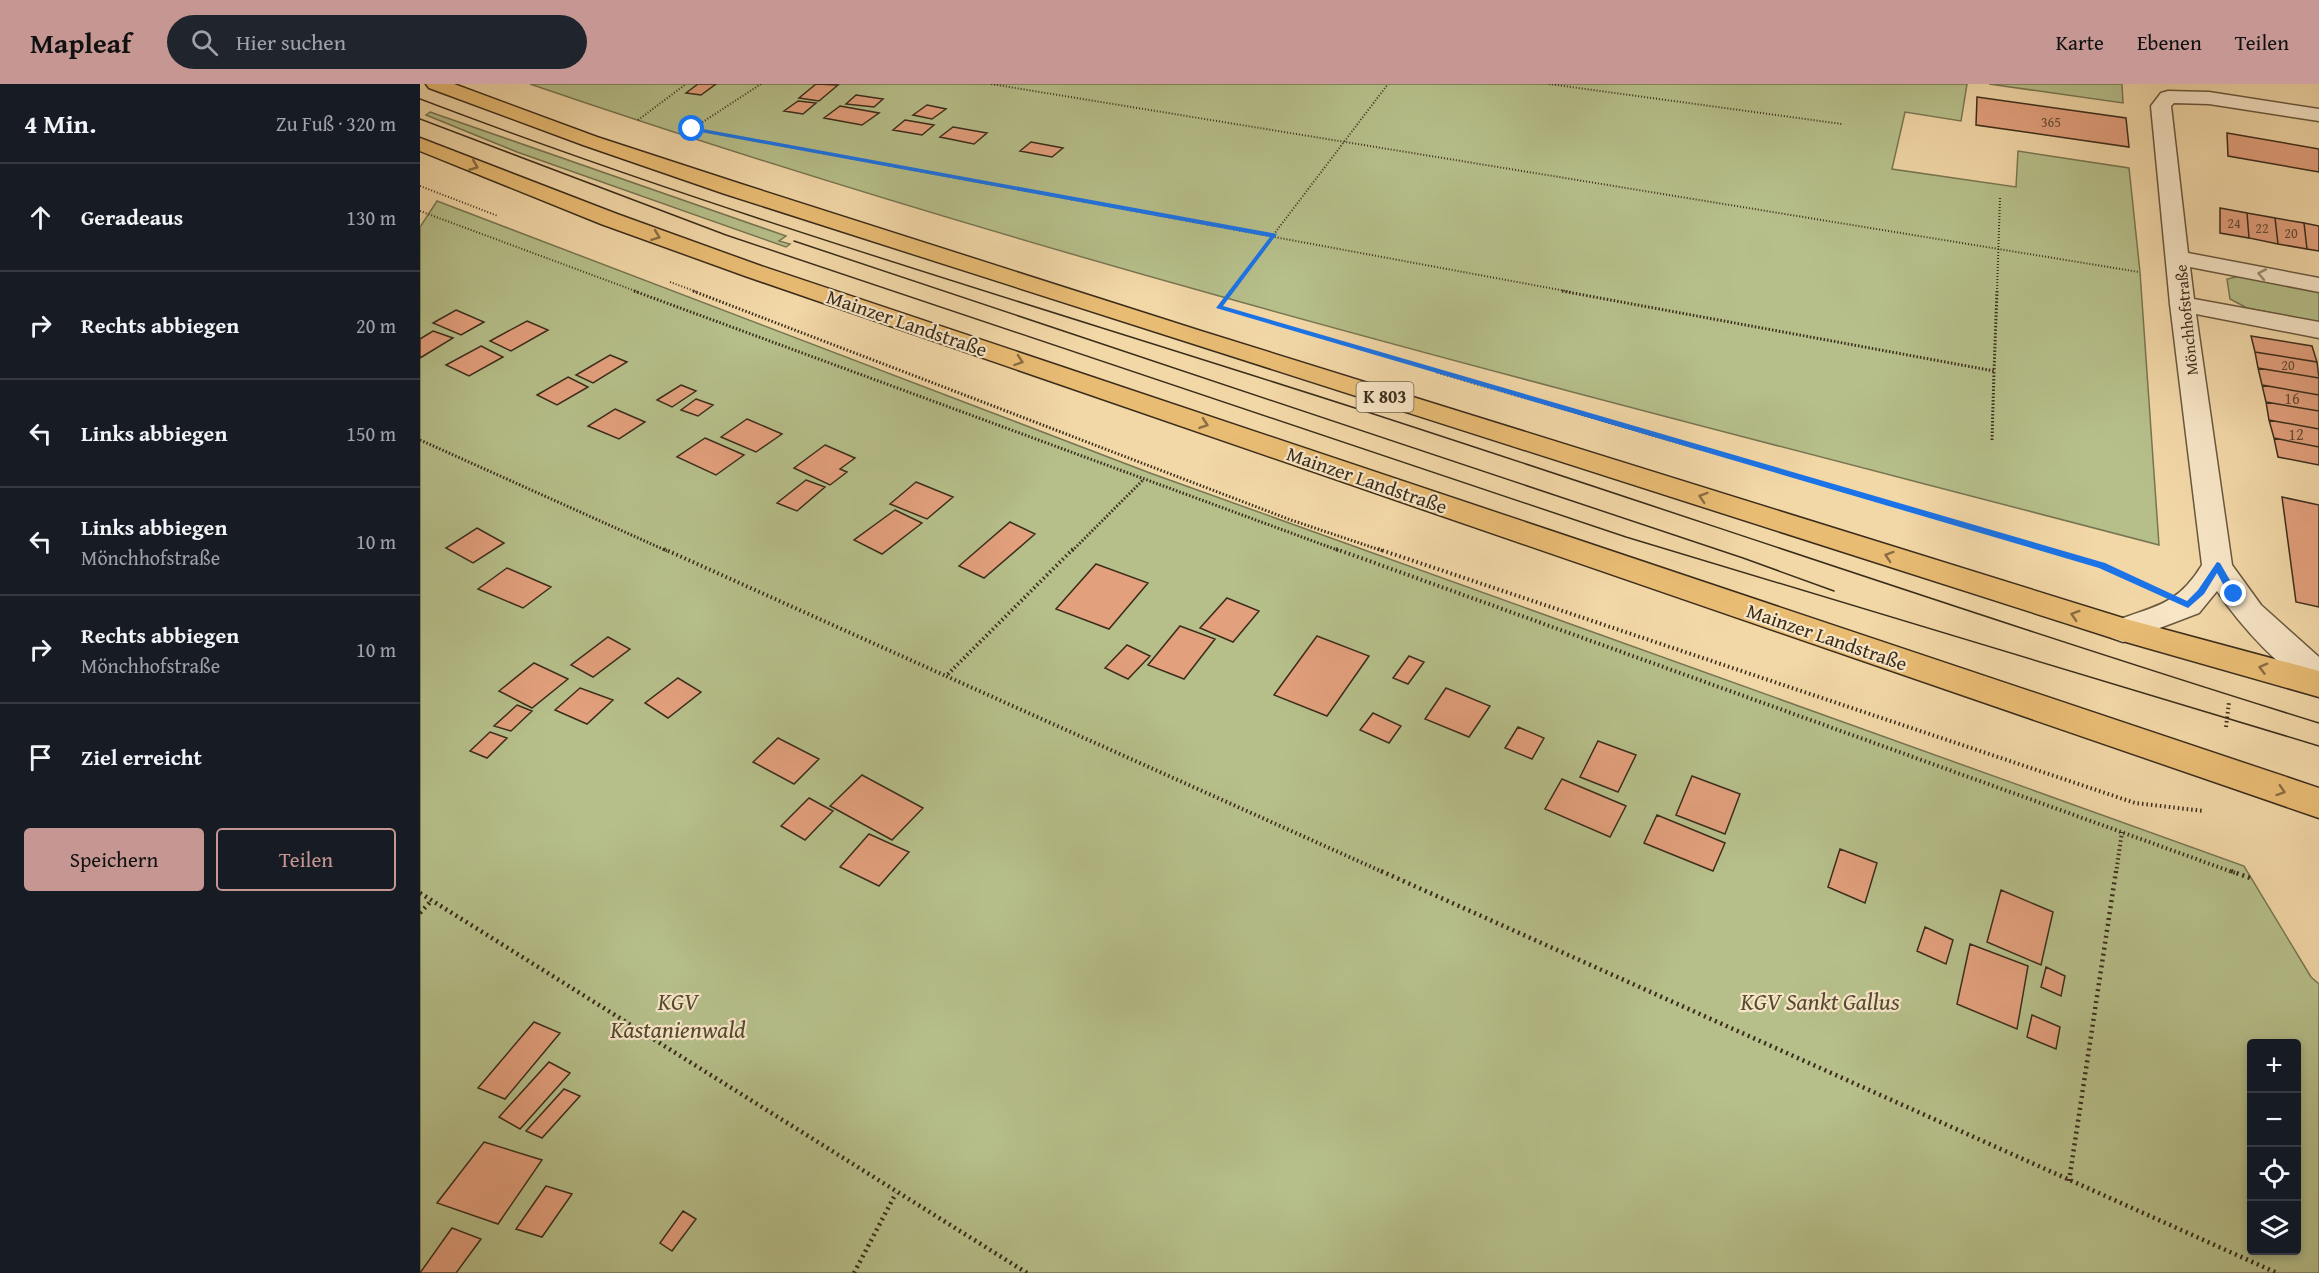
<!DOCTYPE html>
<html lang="de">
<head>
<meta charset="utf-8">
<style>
	:root { --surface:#171b24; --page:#20242c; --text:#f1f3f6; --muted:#9ea1a6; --line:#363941; --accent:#c59692 }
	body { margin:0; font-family:"Gentium Book Plus",serif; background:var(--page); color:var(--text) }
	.controls { position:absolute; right:18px; bottom:18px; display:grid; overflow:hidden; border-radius:6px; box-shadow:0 3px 9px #0003 }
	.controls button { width:54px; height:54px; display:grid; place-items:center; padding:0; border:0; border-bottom:2px solid var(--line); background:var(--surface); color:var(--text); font:30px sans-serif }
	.stop { position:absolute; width:18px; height:18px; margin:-14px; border:4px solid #1a73e8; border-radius:50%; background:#fff }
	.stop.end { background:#1a73e8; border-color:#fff; box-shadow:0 2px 6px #0008 }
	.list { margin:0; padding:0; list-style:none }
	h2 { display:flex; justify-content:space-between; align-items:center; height:78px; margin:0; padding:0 24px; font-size:26px }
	h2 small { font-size:20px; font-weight:400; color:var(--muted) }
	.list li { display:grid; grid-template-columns:39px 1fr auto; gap:18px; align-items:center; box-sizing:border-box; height:108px; padding:0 24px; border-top:2px solid var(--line) }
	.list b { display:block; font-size:22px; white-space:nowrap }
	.list p { margin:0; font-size:20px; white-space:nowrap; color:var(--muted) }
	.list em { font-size:20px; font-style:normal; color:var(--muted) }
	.actions { display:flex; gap:12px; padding:18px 24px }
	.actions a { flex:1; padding:14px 0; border:2px solid var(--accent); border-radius:6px; text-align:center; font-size:21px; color:var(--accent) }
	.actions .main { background:var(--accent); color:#111 }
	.icon { flex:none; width:33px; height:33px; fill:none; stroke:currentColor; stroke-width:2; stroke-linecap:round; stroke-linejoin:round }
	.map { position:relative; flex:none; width:1899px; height:1189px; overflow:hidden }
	header { display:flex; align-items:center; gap:36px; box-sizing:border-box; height:84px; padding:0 30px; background:var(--accent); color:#111 }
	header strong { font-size:28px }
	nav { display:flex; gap:33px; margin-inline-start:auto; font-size:21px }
	.search { width:420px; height:54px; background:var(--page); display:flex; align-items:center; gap:15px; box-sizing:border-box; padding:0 21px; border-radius:33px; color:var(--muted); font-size:22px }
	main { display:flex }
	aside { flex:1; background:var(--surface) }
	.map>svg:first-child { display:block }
	.green { fill:#b6bf8a; stroke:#787652; stroke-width:1.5; fill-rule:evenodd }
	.building { fill:#e3a07d; stroke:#3b2d1b; stroke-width:1.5 }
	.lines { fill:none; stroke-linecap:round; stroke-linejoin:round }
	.street-casing { stroke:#69583e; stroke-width:3 }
	.primary-casing { stroke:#3b2d1b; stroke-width:3 }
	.path-far3 { stroke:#3b2d1b; stroke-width:2; stroke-dasharray:1 2; stroke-linecap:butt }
	.path-far2 { stroke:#3b2d1b; stroke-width:3; stroke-dasharray:1.5 2; stroke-linecap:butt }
	.path-far1 { stroke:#3b2d1b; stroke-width:4; stroke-dasharray:1.5 3; stroke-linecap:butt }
	.path { stroke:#3b2d1b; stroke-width:4.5; stroke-dasharray:2 4; stroke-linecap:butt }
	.street { fill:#f7e5c6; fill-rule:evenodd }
	.primary { fill:#e9bc74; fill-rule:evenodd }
	.tram { stroke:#3b2d1b; stroke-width:1.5 }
	.oneway { stroke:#896d43 }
	.oneway2 { stroke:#998970 }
	.route { fill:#1a73e8 }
	.labels { text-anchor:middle; stroke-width:4.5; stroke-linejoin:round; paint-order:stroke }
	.far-number-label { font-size:14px; fill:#654a34 }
	.far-street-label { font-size:16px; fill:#3b2d1b; stroke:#f7e5c6 }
	.number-label { font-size:16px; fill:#654a34 }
	.shield { fill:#f7e5c6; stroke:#73644e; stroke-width:1.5 }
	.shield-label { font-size:18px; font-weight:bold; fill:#3b2d1b }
	.street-label { font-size:20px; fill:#3b2d1b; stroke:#f7e5c6 }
	.near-park-label { font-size:24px; font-style:italic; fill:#544a31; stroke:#f7e5c6 }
</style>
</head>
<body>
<header>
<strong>Mapleaf</strong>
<div class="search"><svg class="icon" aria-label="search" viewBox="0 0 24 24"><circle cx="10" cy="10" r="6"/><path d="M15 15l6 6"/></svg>Hier suchen</div>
<nav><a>Karte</a><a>Ebenen</a><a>Teilen</a></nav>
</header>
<main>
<aside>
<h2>4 Min.<small>Zu Fuß · 320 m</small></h2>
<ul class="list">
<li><svg class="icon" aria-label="ahead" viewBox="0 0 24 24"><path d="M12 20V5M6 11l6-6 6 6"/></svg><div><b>Geradeaus</b></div><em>130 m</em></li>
<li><svg class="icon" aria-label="right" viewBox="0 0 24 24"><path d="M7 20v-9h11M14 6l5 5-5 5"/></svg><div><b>Rechts abbiegen</b></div><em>20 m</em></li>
<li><svg class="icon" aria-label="left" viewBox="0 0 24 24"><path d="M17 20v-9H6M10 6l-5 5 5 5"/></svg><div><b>Links abbiegen</b></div><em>150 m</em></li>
<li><svg class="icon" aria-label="left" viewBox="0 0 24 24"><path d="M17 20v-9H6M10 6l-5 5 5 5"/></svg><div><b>Links abbiegen</b><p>Mönchhofstraße</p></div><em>10 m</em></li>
<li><svg class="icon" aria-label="right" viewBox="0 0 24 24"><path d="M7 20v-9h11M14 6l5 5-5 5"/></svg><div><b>Rechts abbiegen</b><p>Mönchhofstraße</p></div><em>10 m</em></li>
<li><svg class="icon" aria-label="arrive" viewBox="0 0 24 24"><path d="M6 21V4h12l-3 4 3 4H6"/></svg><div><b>Ziel erreicht</b></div></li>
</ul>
<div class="actions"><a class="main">Speichern</a><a>Teilen</a></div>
</aside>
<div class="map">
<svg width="1899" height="1189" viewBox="0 0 1899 1189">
	<rect width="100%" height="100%" fill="#f2d7a7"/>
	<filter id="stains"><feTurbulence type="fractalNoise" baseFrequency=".00333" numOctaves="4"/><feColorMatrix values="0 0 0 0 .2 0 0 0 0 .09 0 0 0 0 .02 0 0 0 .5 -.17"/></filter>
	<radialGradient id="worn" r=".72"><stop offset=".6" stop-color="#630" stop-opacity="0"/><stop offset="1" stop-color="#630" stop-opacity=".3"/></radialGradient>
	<!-- green -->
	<path class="green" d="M110,0h1437l-6,37 -56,-9 -13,57 124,18 2,-36 111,17 11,104 19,273c-546,-143 -1095,-278 -1629,-461z
		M1569,0h133l1,19z
		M10,28l356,124 -7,5 11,3 -4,3 -269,-95 -91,-37z
		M17,117l713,272 1094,393 67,111 8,7v289h-1899v-1046zM1832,960h44v206h-44z
		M1825,191l74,15v32l-72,-14 -17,-9 -3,-20z"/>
	<!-- building -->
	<path class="building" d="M278,0h18l-15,11 -15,-2z
		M396,0l22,1 -19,16 -20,-3z
		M436,11l27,4 -9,8 -28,-3z
		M1557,13l149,21 3,29 -153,-22z
		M378,17l18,2 -13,11 -19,-3z
		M507,21l19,4 -14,10 -19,-4z
		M420,22l39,7 -17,12 -38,-7z
		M485,36l29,5 -12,10 -29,-5z
		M533,43l34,6 -13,11 -34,-7z
		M1807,49l92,16v23l-91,-16z
		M611,58l32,6 -11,9 -32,-6z
		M1800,124l27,5 2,25 -29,-5z
		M1827,129l28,5 3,26 -29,-6z
		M1855,134l29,5 3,26 -29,-5z
		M1884,139l15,3v25l-12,-2z
		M36,226l28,12 -23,13 -28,-12z
		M107,237l21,9 -37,21 -21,-10z
		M13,247l20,7 -33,20v-19z
		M1831,252l61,10 5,16 -62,-10z
		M61,262l22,11 -34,19 -23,-11z
		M1835,268l62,10 2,16 -61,-10z
		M190,271l17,7 -34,21 -17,-8z
		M1838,284l61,10v17l-57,-10z
		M148,293l20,10 -31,18 -20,-10z
		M261,301l15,6 -24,16 -15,-7z
		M1842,301l57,10v16l-53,-9z
		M276,315l17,6 -15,11 -17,-6z
		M1846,318l53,9v18l-50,-9z
		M195,325l30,13 -26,17 -31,-13z
		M327,335l35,15 -26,18 -35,-15z
		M1849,336l50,9v18l-45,-9z
		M285,354l39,17 -28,20 -39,-18z
		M1854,354l45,9v18l-41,-8z
		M405,361l30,13 -15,11 7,3 -17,13 -36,-17z
		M386,396l19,7 -28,24 -20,-8z
		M496,398l37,15 -26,22 -37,-15z
		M1862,413l37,8v102l-23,-5z
		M475,426l27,13 -40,31 -28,-14z
		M590,438l25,12 -51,44 -25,-12z
		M57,444l27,15 -31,20 -27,-15z
		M676,480l52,19 -39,46 -53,-20z
		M87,484l44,19 -28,21 -45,-19z
		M807,514l32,13 -26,31 -33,-14z
		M760,542l35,13 -31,40 -36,-14z
		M897,552l52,20 -42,60 -53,-21z
		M188,553l22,12 -37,28 -22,-12z
		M707,561l23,11 -22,23 -23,-11z
		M989,572l15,6 -16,22 -15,-6z
		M114,579l34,16 -36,29 -33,-17z
		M258,594l23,14 -33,26 -23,-15z
		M160,604l33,12 -26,24 -32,-14z
		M1026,604l44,18 -21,31 -44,-18z
		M97,621l15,6 -21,20 -17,-5z
		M953,629l28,13 -12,17 -29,-13z
		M1098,643l26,11 -12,21 -27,-11z
		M70,648l17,6 -20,20 -17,-7z
		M358,654l41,21 -25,25 -41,-22z
		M1178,657l38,14 -18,37 -38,-15z
		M442,691l61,33 -31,32 -62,-34z
		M1272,692l48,18 -15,40 -49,-19z
		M1142,695l64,27 -16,31 -65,-28z
		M389,714l24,13 -28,29 -24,-14z
		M1237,731l68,28 -12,28 -69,-28z
		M449,750l40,18 -30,34 -39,-19z
		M1420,765l37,14 -12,40 -37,-16z
		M1581,806l52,22 -12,53 -54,-23z
		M1505,843l28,13 -7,24 -29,-13z
		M1550,860l58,22 -11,63 -60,-25z
		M1626,883l19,9 -4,20 -20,-9z
		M1612,931l28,12 -4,22 -29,-12z
		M114,938l26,11 -55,66 -27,-11z
		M129,978l21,11 -50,56 -21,-12z
		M144,1005l16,7 -38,42 -16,-7z
		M64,1058l58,18 -44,64 -61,-21z
		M126,1102l26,8 -30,43 -26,-8z
		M263,1127l13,8 -24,32 -12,-8z
		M32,1144l29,11 -25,34h-36z"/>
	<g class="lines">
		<defs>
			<path id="street" d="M1748,7l41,1 110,17v12l-110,-17 -35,-1 -3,3 17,147 131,25v14l-129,-25 4,32 125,23v16l-123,-24 36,251 29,40 58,52v30c-35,-10 -82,-66 -102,-96l-18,22 -76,29 -11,-4 -5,-8 5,-8c42,-16 65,-16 90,-57l-32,-261 -19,-198 10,-13z"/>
			<path id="primary" d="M6,0h28l143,53 144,47 460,147 925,288 193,52v26l-207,-59 -1387,-444 -142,-49 -154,-57z
				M0,54l197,76 144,52 1558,522v30l-1574,-542 -144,-52 -181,-73z"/>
		</defs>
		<!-- street casing -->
		<use href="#street" class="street-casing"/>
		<!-- primary casing -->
		<use href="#primary" class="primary-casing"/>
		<!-- path-far3 -->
		<path class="path-far3" d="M341,0l-69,45 879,163
			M571,0l1148,188
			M1129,0l293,40
			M218,36l48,-36
			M0,102l78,30
			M0,127l218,81
			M250,198l27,10
			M810,208l158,-208
			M1577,208l3,-94"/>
		<!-- path-far2 -->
		<path class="path-far2" d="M214,207l706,260
			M273,207l595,228 95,32
			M1142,207l432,80 3,-80
			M799,223l12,-16
			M1017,288l613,179
			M0,356l247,111
			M1572,356l2,-69
			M652,467l71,-71"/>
		<!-- path-far1 -->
		<path class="path-far1" d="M244,465l282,127
			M653,465l-127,127 439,197
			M916,465l899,324
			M958,465l757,254 69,8
			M1625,465l57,17 37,16
			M1806,643l3,-25
			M1696,789l6,-41"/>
		<!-- path -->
		<path class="path" d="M961,787l896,402
			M1811,787l19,7
			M0,809l607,380
			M0,829l12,-13
			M1649,1097l47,-310
			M434,1189l42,-80"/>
		<!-- street -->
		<use href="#street" class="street"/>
		<!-- primary -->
		<use href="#primary" class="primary"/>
		<!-- tram -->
		<path class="tram" d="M0,15c307,117 622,208 935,309 321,104 641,215 964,315
			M0,35l306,116 900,302 693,209
			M374,157l949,317 91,33"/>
	</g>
	<!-- one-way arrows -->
	<defs><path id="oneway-chevron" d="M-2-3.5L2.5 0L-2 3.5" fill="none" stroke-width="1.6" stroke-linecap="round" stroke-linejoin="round" transform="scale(1.5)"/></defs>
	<g class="oneway">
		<use href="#oneway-chevron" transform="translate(54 82) rotate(22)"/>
		<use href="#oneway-chevron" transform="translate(236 152) rotate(20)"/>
		<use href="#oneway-chevron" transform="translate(599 277) rotate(19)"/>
		<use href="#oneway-chevron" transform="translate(784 340) rotate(19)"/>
		<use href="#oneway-chevron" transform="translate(1283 413) rotate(-162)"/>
		<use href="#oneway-chevron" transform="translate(1469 472) rotate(-162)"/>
		<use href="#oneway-chevron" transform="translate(1655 531) rotate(-162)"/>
		<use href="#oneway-chevron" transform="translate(1843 584) rotate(-165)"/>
		<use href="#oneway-chevron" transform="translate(1861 707) rotate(18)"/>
	</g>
	<use class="oneway2" href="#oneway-chevron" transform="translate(1842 190) rotate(-169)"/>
	<!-- route -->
	<path class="route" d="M272,43l585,107 -54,72 882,257 82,38 11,-11 19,-28 3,1 18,31 -8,3 -13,-24 -13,21 -16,14 -89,-40 -883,-260 54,-71 -580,-107z"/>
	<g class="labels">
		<!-- far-number labels -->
		<g class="far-number-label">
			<text x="1631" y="43">365</text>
			<text x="1814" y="144">24</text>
			<text x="1842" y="149">22</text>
			<text x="1871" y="154">20</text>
			<text x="1868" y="286">20</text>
		</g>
		<!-- far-street labels -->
		<g class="far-street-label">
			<text transform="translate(1766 236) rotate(-96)" y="6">Mönchhofstraße</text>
		</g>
		<!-- number labels -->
		<g class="number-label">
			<text x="1872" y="320">16</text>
			<text x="1876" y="356">12</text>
		</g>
		<!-- shield labels -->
		<rect class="shield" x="936.5" y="298" width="57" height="30" rx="4.5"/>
		<g class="shield-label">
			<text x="965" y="319">K 803</text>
		</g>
		<!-- street labels -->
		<g class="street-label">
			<text transform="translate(487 239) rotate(19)" y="7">Mainzer Landstraße</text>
			<text transform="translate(947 396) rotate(19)" y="7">Mainzer Landstraße</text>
			<text transform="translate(1407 553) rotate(19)" y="7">Mainzer Landstraße</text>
		</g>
		<!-- near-park labels -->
		<g class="near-park-label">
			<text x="258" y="926">KGV<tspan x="258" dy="28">Kastanienwald</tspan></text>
			<text x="1400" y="926">KGV Sankt Gallus</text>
		</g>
	</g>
	<rect width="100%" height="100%" filter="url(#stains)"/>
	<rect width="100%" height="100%" fill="url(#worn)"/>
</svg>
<div class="controls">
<button>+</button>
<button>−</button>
<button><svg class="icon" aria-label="locate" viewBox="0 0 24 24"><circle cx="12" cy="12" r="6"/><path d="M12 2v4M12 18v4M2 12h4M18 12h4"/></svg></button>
<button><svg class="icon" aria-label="layers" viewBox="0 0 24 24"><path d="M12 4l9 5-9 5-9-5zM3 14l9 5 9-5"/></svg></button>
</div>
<div class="stop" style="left:272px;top:45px"></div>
<div class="stop end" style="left:1814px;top:510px"></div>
</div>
</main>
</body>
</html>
